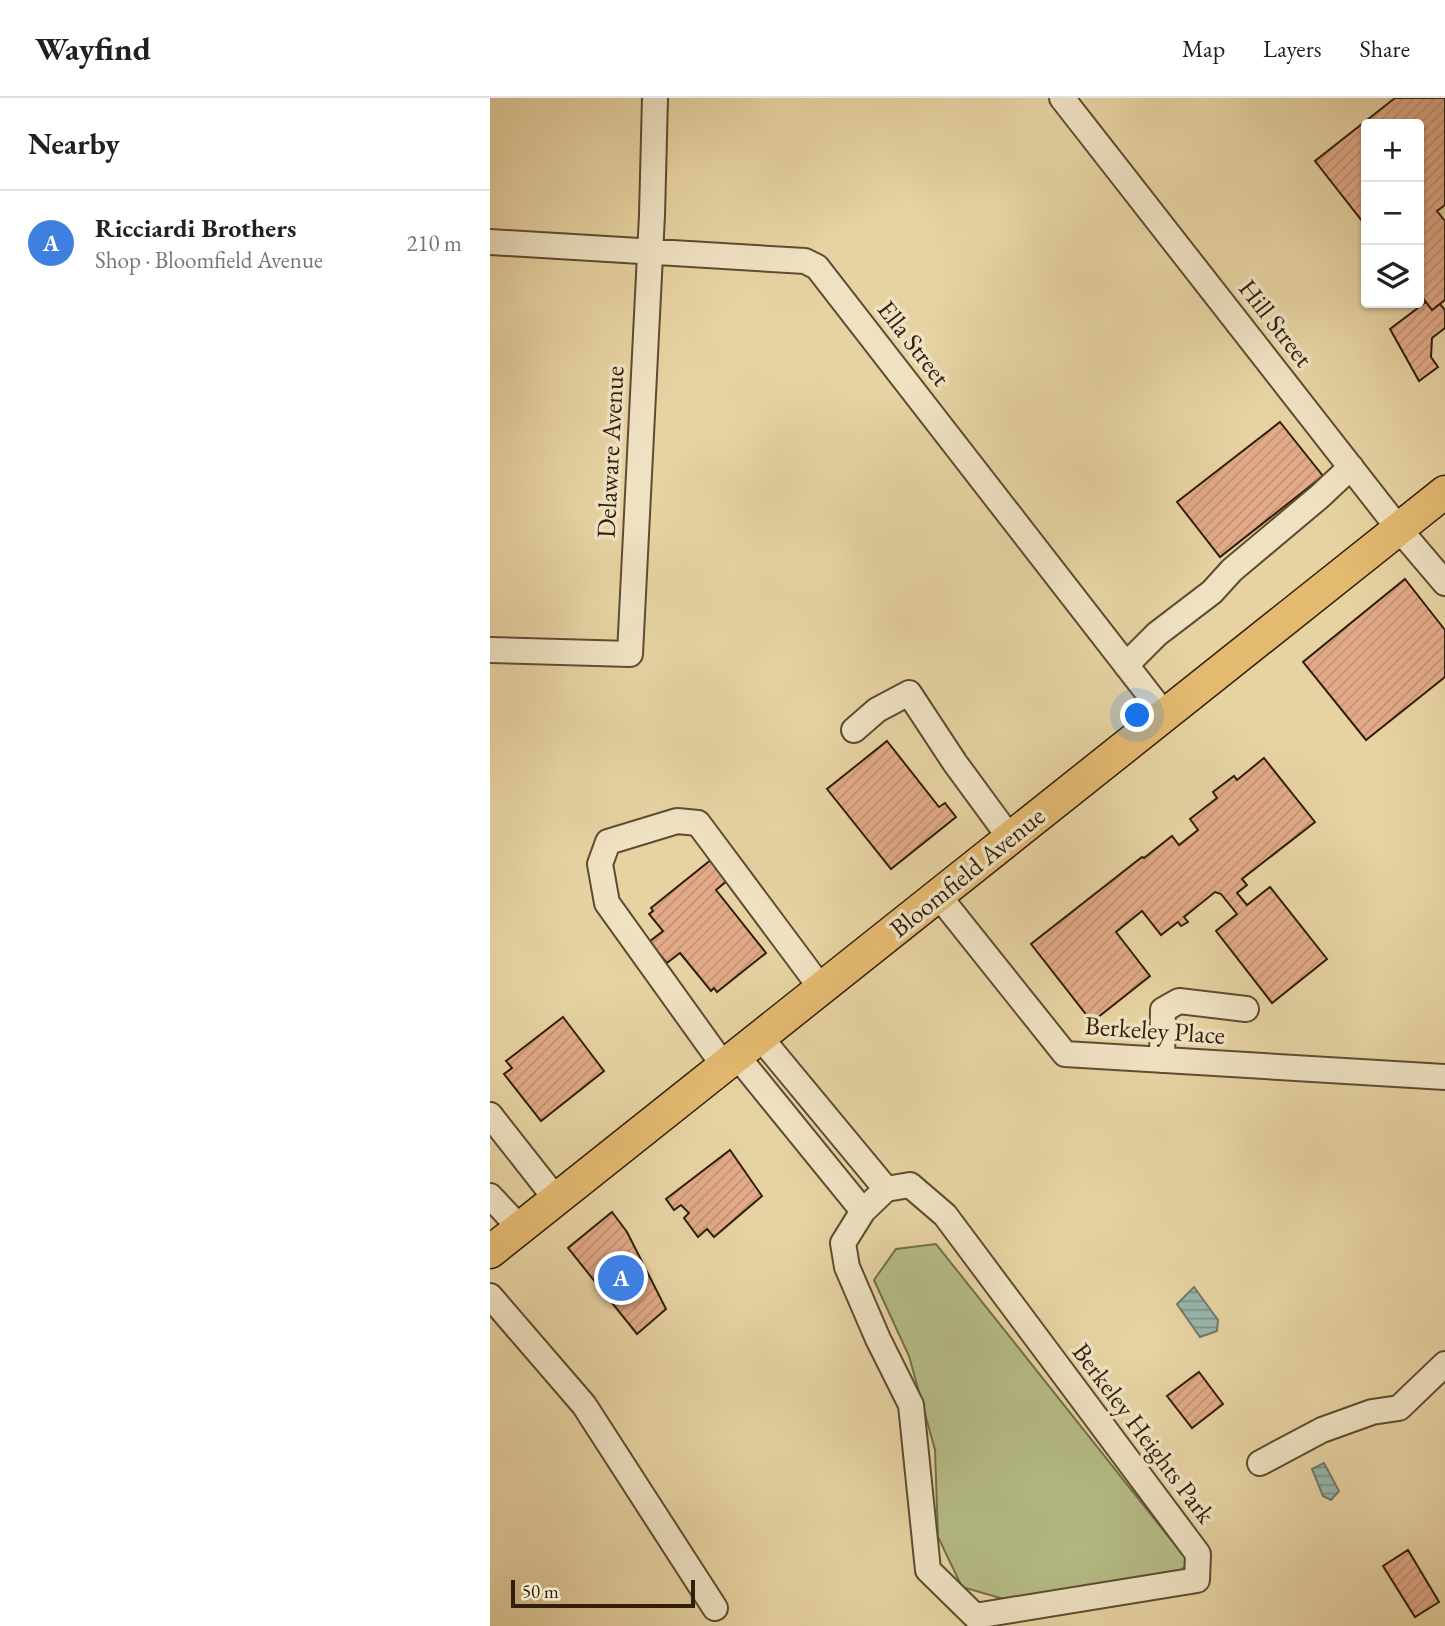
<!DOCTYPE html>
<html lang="en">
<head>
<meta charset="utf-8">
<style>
	:root { --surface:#fff; --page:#f2f2f2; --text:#202124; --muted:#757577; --line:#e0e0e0; --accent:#8f2418 }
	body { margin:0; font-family:"EB Garamond",serif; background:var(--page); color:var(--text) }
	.controls { position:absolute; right:21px; top:21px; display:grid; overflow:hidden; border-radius:7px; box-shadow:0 2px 5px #0004 }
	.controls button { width:63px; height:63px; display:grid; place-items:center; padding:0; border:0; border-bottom:2px solid var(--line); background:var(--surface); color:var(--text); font:35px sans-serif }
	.scale { position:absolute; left:21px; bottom:18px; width:184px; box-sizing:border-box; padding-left:7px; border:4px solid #311f0b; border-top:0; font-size:19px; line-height:24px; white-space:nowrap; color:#311f0b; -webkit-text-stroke:5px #efe2c3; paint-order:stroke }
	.you { position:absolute; left:648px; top:618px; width:24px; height:24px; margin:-18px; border:5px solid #fff; border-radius:50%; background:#1a73e8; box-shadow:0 0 0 10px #1a73e833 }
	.badge { display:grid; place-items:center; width:46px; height:46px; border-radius:50%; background:var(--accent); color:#fff; font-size:23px; font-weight:700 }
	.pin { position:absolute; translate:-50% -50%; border:4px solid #fff; box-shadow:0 2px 7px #0006 }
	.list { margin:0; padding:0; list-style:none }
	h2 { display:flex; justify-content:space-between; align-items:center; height:91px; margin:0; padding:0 28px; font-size:30px }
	h2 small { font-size:23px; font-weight:400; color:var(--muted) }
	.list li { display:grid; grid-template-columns:46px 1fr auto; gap:21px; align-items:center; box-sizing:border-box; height:105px; padding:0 28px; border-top:2px solid var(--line) }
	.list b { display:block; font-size:26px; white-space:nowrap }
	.list p { margin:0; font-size:23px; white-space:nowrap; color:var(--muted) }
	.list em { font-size:23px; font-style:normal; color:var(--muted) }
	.icon { flex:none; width:38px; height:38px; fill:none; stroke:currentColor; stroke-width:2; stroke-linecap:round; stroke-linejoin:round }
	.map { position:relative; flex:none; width:955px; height:1528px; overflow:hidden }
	header { display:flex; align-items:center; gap:42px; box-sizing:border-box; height:98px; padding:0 35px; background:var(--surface); border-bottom:2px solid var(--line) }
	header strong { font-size:33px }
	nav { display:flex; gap:38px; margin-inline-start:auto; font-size:24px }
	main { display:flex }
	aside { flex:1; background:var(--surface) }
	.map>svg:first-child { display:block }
	.green { fill:#b5bc85; stroke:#736e48; stroke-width:2 }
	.water { fill:url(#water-rules); stroke:#6f7a6c; stroke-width:2 }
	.building { fill:url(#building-hatch); stroke:#311f0b; stroke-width:2 }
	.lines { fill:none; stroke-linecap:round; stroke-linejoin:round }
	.minor-casing { stroke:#5e4c31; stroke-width:28 }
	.major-casing { stroke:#311f0b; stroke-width:35 }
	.minor { stroke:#efe2c3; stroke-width:24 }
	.major { stroke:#e4ba71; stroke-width:32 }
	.labels { text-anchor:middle; stroke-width:7; stroke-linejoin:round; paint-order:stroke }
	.street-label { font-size:26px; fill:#311f0b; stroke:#efe2c3 }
</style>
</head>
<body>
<header>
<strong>Wayfind</strong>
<nav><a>Map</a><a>Layers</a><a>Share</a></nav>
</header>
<main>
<aside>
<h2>Nearby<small></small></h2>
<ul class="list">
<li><span class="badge" style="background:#3f7fe0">A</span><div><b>Ricciardi Brothers</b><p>Shop · Bloomfield Avenue</p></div><em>210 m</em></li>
</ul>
</aside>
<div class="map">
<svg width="955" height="1528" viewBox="0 0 955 1528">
	<defs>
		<pattern id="water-rules" width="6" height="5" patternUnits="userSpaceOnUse" patternTransform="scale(1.75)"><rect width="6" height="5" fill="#98b7ad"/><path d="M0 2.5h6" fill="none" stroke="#7d948b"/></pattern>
		<pattern id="building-hatch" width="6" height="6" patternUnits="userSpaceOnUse" patternTransform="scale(1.75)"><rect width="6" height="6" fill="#e2aa88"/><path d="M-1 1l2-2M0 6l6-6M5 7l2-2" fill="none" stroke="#c29274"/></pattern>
	</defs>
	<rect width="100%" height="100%" fill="#e7d3a2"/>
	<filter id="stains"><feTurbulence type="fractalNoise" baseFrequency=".00286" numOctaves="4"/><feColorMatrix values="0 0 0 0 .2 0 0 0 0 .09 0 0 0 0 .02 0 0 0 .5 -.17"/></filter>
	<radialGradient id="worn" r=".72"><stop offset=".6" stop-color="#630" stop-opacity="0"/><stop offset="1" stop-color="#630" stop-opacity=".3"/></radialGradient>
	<!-- green -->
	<path class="green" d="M446,1146l255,321 -25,11 -152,26 -52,-15 -24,-50 -3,-87 -26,-94 -35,-76 22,-31z"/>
	<!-- water -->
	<path class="water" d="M704,1189l24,33 -1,11 -17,6 -23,-33z
		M834,1365l15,28 -8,9 -8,-4 -11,-27z"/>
	<!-- building -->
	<path class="building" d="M905,0h50v107l-8,6 8,10v79l-13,10 -13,-17v-169h-53v102l-51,-65z
		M936,204l6,8 8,-6 5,6v18l-13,10 -1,19 7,10 -19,14 -29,-52z
		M790,324l43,54 -103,81 -43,-55z
		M915,481l40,51v47l-79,63 -63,-78z
		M397,643l52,66 6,-4 11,14 -65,52 -64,-80z
		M774,660l51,64 -73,57 5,6 -10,8 10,12 23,-18 57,72 -55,44 -56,-72 21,-17 -16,-20 -6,-2 -31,25 4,5 -7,4 -3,-4 -17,13 -19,-24 -26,21 34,44 -58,46 -61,-78 111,-87 2,1 28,-22 7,9 19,-15 -8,-11 27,-21 -4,-6 21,-16 3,4z
		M222,761l16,21 -12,10 50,63 -49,39 -3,-4 -3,3 -31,-38 -13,10 -18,-21 14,-11 -14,-17 4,-3 -2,-3z
		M73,919l41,54 -63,50 -37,-47 8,-6 -6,-7z
		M240,1052l32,46 -48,41 -7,-8 -9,8 -14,-19 5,-5 -8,-8 -7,5 -8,-11z
		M122,1114l15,20 39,77 -29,25 -69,-86z
		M709,1274l24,32 -31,24 -25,-32z
		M918,1452l31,52 -24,15 -32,-51z"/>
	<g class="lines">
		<defs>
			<path id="minor" d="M572,0l337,431 46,54
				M0,144l315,19 12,6 348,448
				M0,552l140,4 22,-439 3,-117
				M636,567l31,-31 55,-42 20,-22 87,-73 32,-30
				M364,632l23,-20 32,-17 46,70 55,75
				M448,797l127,159 380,23
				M270,939l126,152
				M247,958l126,155
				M672,962l1,-50 16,-9 67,8
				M234,968l-117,-163 -7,-39 8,-22 69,-21 21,2 123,165
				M0,1017l66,84
				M420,1087l35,30 253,339 -1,26 -222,36 -47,-46 -17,-165 -33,-66 -31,-72 -4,-24 20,-32 23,-22z
				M0,1098l30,32
				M0,1198l94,109 131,203
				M770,1365l62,-33 50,-18 27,-4 46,-44"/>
			<path id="major" d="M0,1154l955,-760"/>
		</defs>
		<!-- minor casing -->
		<use href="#minor" class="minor-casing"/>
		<!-- major casing -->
		<use href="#major" class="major-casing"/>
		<!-- minor -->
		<use href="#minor" class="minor"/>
		<!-- major -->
		<use href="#major" class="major"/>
	</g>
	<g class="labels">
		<!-- street labels -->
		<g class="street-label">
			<text transform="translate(786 225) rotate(52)" y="9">Hill Street</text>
			<text transform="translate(424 245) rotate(52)" y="9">Ella Street</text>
			<text transform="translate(120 354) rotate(-87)" y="9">Delaware Avenue</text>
			<text transform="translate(477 774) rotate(-39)" y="9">Bloomfield Avenue</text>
			<text transform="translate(665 932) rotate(4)" y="9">Berkeley Place</text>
			<text transform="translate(654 1335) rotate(53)" y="9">Berkeley Heights Park</text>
		</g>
	</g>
	<rect width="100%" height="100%" filter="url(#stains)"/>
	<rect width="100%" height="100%" fill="url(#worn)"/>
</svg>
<div class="controls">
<button>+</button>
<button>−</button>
<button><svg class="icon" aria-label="layers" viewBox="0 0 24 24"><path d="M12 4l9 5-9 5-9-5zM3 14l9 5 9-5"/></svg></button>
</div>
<div class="scale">50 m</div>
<div class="you"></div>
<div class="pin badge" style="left:131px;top:1180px;background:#3f7fe0">A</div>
</div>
</main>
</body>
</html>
